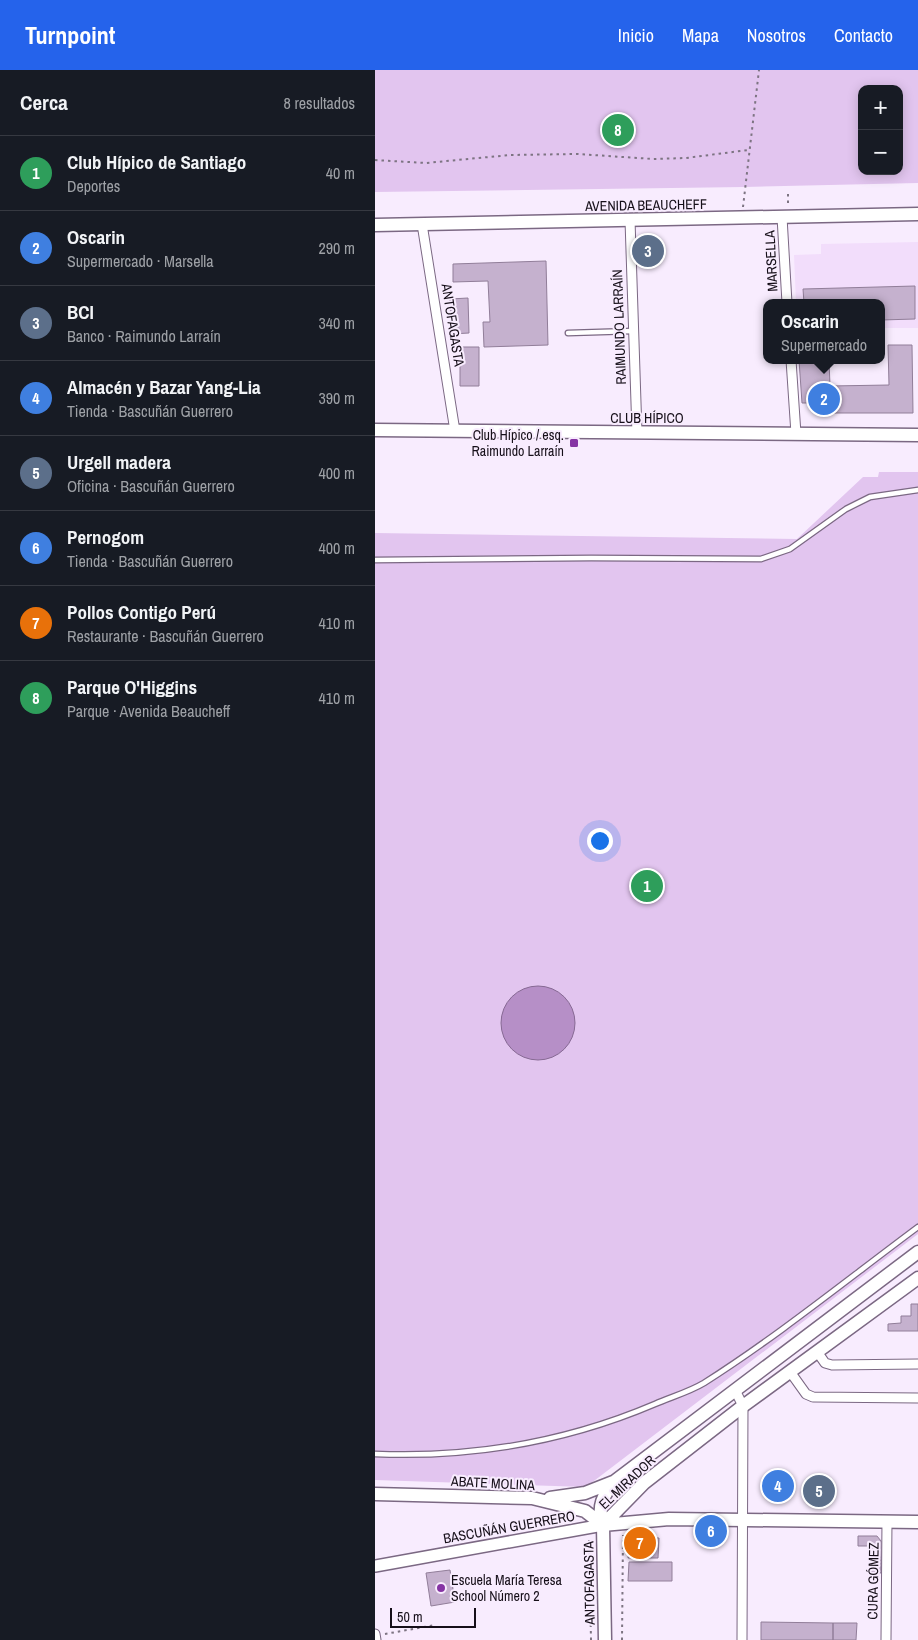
<!DOCTYPE html>
<html lang="es">
<head>
<meta charset="utf-8">
<style>
	:root { --surface:#171b24; --page:#20242c; --text:#f1f3f6; --muted:#9ea1a6; --line:#363941; --accent:#2563eb }
	body { margin:0; font-family:"Archivo Narrow",sans-serif; background:var(--page); color:var(--text) }
	.controls { position:absolute; right:15px; top:15px; display:grid; overflow:hidden; border-radius:10px; box-shadow:0 2px 12px #0003 }
	.controls button { width:45px; height:45px; display:grid; place-items:center; padding:0; border:0; border-bottom:1px solid var(--line); background:var(--surface); color:var(--text); font:25px sans-serif }
	.scale { position:absolute; left:15px; bottom:12px; width:86px; box-sizing:border-box; padding-left:5px; border:2px solid #160f19; border-top:0; font-size:14px; line-height:18px; white-space:nowrap; color:#160f19; -webkit-text-stroke:4px #f8ecfe; paint-order:stroke }
	.you { position:absolute; left:224px; top:770px; width:18px; height:18px; margin:-12px; border:4px solid #fff; border-radius:50%; background:#1a73e8; box-shadow:0 0 0 8px #1a73e833 }
	.badge { display:grid; place-items:center; width:32px; height:32px; border-radius:50%; background:var(--accent); color:#fff; font-size:16px; font-weight:700 }
	.pin { position:absolute; translate:-50% -50%; border:2px solid #fff; box-shadow:0 1px 5px #0006 }
	.popup { position:absolute; left:388px; top:229px; width:122px; height:65px; box-sizing:border-box; display:grid; place-content:center; border-radius:10px; background:var(--surface); filter:drop-shadow(0 1px 4px #0005); font-size:16px; white-space:nowrap; color:var(--muted) }
	.popup b { font-size:19px; color:var(--text) }
	.popup::after { content:''; position:absolute; left:50%; top:100%; margin-left:-10px; border:10px solid transparent; border-top-color:var(--surface) }
	.list { margin:0; padding:0; list-style:none }
	h2 { display:flex; justify-content:space-between; align-items:center; height:65px; margin:0; padding:0 20px; font-size:21px }
	h2 small { font-size:16px; font-weight:400; color:var(--muted) }
	.list li { display:grid; grid-template-columns:32px 1fr auto; gap:15px; align-items:center; box-sizing:border-box; height:75px; padding:0 20px; border-top:1px solid var(--line) }
	.list b { display:block; font-size:19px; white-space:nowrap }
	.list p { margin:0; font-size:16px; white-space:nowrap; color:var(--muted) }
	.list em { font-size:16px; font-style:normal; color:var(--muted) }
	.map { position:relative; flex:none; width:543px; height:1570px; overflow:hidden }
	header { display:flex; align-items:center; gap:30px; box-sizing:border-box; height:70px; padding:0 25px; background:var(--accent); color:#fff }
	header strong { font-size:24px }
	nav { display:flex; gap:28px; margin-inline-start:auto; font-size:18px }
	main { display:flex }
	aside { flex:1; background:var(--surface) }
	.map>svg:first-child { display:block }
	.built { fill:#f2ddfb }
	.green { fill:#e2c5ef; fill-rule:evenodd }
	.water { fill:#b68fc7; stroke:#866993 }
	.building { fill:#c5b1ce; stroke:#917e99 }
	.lines { fill:none; stroke-linecap:round; stroke-linejoin:round }
	.service-casing { stroke:#7b6883; stroke-width:7 }
	.minor-casing { stroke:#7b6883; stroke-width:11 }
	.tertiary-casing { stroke:#7b6883; stroke-width:14 }
	.secondary-casing { stroke:#7b6883; stroke-width:15 }
	.path { stroke:#7d7482; stroke-width:2; stroke-dasharray:2.5 4; stroke-linecap:butt }
	.service { stroke:#fff; stroke-width:4.5 }
	.minor { stroke:#fff; stroke-width:9 }
	.tertiary { stroke:#fff; stroke-width:11 }
	.secondary { stroke:#fff; stroke-width:12 }
	.poi-dot { fill:#8634a4; stroke:#f8ecfe; stroke-width:2 }
	.labels { text-anchor:middle; stroke-width:4; stroke-linejoin:round; paint-order:stroke }
	.street-label { font-size:14px; fill:#160f19; stroke:#f8ecfe }
	.poi-label { font-size:14px; fill:#160f19; stroke:#f8ecfe; text-anchor:end }
</style>
</head>
<body>
<header>
<strong>Turnpoint</strong>
<nav><a>Inicio</a><a>Mapa</a><a>Nosotros</a><a>Contacto</a></nav>
</header>
<main>
<aside>
<h2>Cerca<small>8 resultados</small></h2>
<ul class="list">
<li><span class="badge" style="background:#2e9e5b">1</span><div><b>Club Hípico de Santiago</b><p>Deportes</p></div><em>40 m</em></li>
<li><span class="badge" style="background:#3f7fe0">2</span><div><b>Oscarin</b><p>Supermercado · Marsella</p></div><em>290 m</em></li>
<li><span class="badge" style="background:#5c6f8a">3</span><div><b>BCI</b><p>Banco · Raimundo Larraín</p></div><em>340 m</em></li>
<li><span class="badge" style="background:#3f7fe0">4</span><div><b>Almacén y Bazar Yang-Lia</b><p>Tienda · Bascuñán Guerrero</p></div><em>390 m</em></li>
<li><span class="badge" style="background:#5c6f8a">5</span><div><b>Urgell madera</b><p>Oficina · Bascuñán Guerrero</p></div><em>400 m</em></li>
<li><span class="badge" style="background:#3f7fe0">6</span><div><b>Pernogom</b><p>Tienda · Bascuñán Guerrero</p></div><em>400 m</em></li>
<li><span class="badge" style="background:#e8710a">7</span><div><b>Pollos Contigo Perú</b><p>Restaurante · Bascuñán Guerrero</p></div><em>410 m</em></li>
<li><span class="badge" style="background:#2e9e5b">8</span><div><b>Parque O'Higgins</b><p>Parque · Avenida Beaucheff</p></div><em>410 m</em></li>
</ul>
</aside>
<div class="map">
<svg width="543" height="1570" viewBox="0 0 543 1570">
	<rect width="100%" height="100%" fill="#f8ecfe"/>
	<!-- built -->
	<path class="built" d="M543,172v86h-36l-1,-25h-85l-2,-48 27,-1v-10z"/>
	<!-- green -->
	<path class="green" d="M0,0h543v113l-174,4 -369,5zM487,19h37v82h-37z
		M504,402h39v762l-332,253 -211,-7v-947l422,6 66,-62h15z"/>
	<!-- water -->
	<path class="water" d="M126 953a37 37 0 1 1 74 0a37 37 0 1 1-74 0Z"/>
	<!-- building -->
	<path class="building" d="M171,191l2,84 -64,2 -1,-25h7l-2,-41 -35,1v-18z
		M540,216v33l-34,1v-17h-77l-1,-14z
		M93,228l1,35 -18,1 -1,-35z
		M513,275h24l1,68h-89l-1,-10h-21l-3,-43h30l1,26 59,-1z
		M85,277h19v39h-19z
		M536,1234h7v27h-30v-7l13,-1v-7h10z
		M483,1466h19l4,5v32l-10,-1v-26h-13z
		M262,1468h22l-1,20h-30l1,-13 3,-6z
		M254,1492h43v19h-44z
		M75,1500l5,32 -24,4 -5,-33z
		M386,1552l72,1v17h-72z
		M458,1553h24l-1,17h-23z"/>
	<g class="lines">
		<defs>
			<path id="service" d="M193,263l65,-2
				M0,490l216,-2 170,1 29,-10 56,-40 24,-12 48,-7
				M0,1384c97,4 191,-12 280,-50 16,-7 34,-12 49,-21 74,-47 144,-104 214,-156"/>
			<path id="minor" d="M407,147l5,86
				M255,150l7,213
				M47,154l33,207
				M416,290l5,74
				M443,1283l7,10 7,2 86,-1
				M416,1303l15,21 7,3 105,1
				M360,1320l8,16 -1,234
				M0,1564l1,6
				M511,1570l1,-119"/>
			<path id="tertiary" d="M0,1496l228,-41"/>
			<path id="secondary" d="M0,155l543,-11
				M0,360l543,5
				M0,1424l157,4 53,13 18,14
				M175,1428l35,-5 28,-11
				M228,1455l41,-42 99,-77 175,-128
				M228,1455l66,-6 249,3
				M230,1570l-2,-115c-6,-19 0,-30 12,-44l303,-229"/>
		</defs>
		<!-- service casing -->
		<use href="#service" class="service-casing"/>
		<!-- minor casing -->
		<use href="#minor" class="minor-casing"/>
		<!-- tertiary casing -->
		<use href="#tertiary" class="tertiary-casing"/>
		<!-- secondary casing -->
		<use href="#secondary" class="secondary-casing"/>
		<!-- path -->
		<path class="path" d="M0,90l51,3 84,-8 68,-1 75,5 33,-1 62,-8
			M413,124v11
			M368,137l16,-137
			M214,1470l2,100
			M10,1564l50,-9
			M247,1570l1,-105"/>
		<!-- service -->
		<use href="#service" class="service"/>
		<!-- minor -->
		<use href="#minor" class="minor"/>
		<!-- tertiary -->
		<use href="#tertiary" class="tertiary"/>
		<!-- secondary -->
		<use href="#secondary" class="secondary"/>
	</g>
	<!-- markers -->
	<g class="poi-dot">
		<rect x="194" y="368" width="10" height="10" rx="2.5"/>
		<circle cx="66" cy="1518" r="5"/>
	</g>
	<g class="labels">
		<!-- street labels -->
		<g class="street-label">
			<text transform="translate(271 135) rotate(-1)" y="5">AVENIDA BEAUCHEFF</text>
			<text transform="translate(396 191) rotate(-93)" y="5">MARSELLA</text>
			<text transform="translate(78 255) rotate(81)" y="5">ANTOFAGASTA</text>
			<text transform="translate(244 257) rotate(-92)" y="5">RAIMUNDO LARRAÍN</text>
			<text x="272" y="353">CLUB HÍPICO</text>
			<text transform="translate(252 1412) rotate(-43)" y="5">EL MIRADOR</text>
			<text transform="translate(118 1413) rotate(3)" y="5">ABATE MOLINA</text>
			<text transform="translate(134 1457) rotate(-10)" y="5">BASCUÑÁN GUERRERO</text>
			<text transform="translate(498 1511) rotate(-89)" y="5">CURA GÓMEZ</text>
			<text transform="translate(214 1513) rotate(-91)" y="5">ANTOFAGASTA</text>
		</g>
		<!-- poi labels -->
		<g class="poi-label">
			<text x="189" y="370">Club Hípico / esq.<tspan x="189" dy="16">Raimundo Larraín</tspan></text>
			<text x="76" y="1515" text-anchor="start">Escuela María Teresa<tspan x="76" dy="16">School Número 2</tspan></text>
		</g>
	</g>
</svg>
<div class="controls">
<button>+</button>
<button>−</button>
</div>
<div class="scale">50 m</div>
<div class="you"></div>
<div class="pin badge" style="left:272px;top:816px;background:#2e9e5b">1</div>
<div class="pin badge" style="left:449px;top:329px;background:#3f7fe0">2</div>
<div class="popup"><b>Oscarin</b>Supermercado</div>
<div class="pin badge" style="left:273px;top:181px;background:#5c6f8a">3</div>
<div class="pin badge" style="left:403px;top:1416px;background:#3f7fe0">4</div>
<div class="pin badge" style="left:444px;top:1421px;background:#5c6f8a">5</div>
<div class="pin badge" style="left:336px;top:1461px;background:#3f7fe0">6</div>
<div class="pin badge" style="left:265px;top:1473px;background:#e8710a">7</div>
<div class="pin badge" style="left:243px;top:60px;background:#2e9e5b">8</div>
</div>
</main>
</body>
</html>
